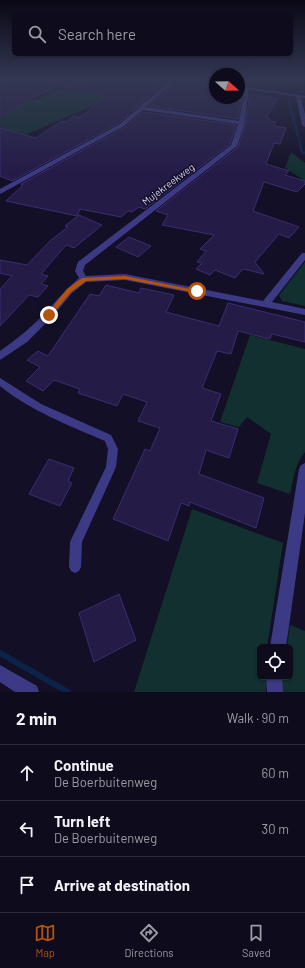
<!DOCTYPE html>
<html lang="en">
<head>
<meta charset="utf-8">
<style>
	:root { --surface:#0e0b1c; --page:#171425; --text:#f1f3f6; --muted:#9b9ba3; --line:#2e2b3b; --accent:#b45309 }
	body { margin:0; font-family:Barlow,sans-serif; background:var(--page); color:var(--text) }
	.controls { position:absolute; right:12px; bottom:12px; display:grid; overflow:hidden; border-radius:6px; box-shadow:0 1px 3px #0004 }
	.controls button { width:36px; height:36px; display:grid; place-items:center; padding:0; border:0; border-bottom:1px solid var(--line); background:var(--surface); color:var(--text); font:20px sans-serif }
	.compass { position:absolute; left:209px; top:68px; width:36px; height:36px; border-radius:50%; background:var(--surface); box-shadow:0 1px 3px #0004; rotate:110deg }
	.stop { position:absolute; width:12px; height:12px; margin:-9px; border:3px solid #b45309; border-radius:50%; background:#fff }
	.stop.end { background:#b45309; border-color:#fff; box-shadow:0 1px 4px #0008 }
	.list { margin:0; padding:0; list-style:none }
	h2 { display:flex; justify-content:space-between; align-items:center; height:52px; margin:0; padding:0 16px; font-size:17px }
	h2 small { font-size:13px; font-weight:400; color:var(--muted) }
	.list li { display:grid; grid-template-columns:26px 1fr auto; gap:12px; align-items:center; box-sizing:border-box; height:56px; padding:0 16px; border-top:1px solid var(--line) }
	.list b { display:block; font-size:15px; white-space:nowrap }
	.list p { margin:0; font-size:13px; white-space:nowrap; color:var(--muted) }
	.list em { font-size:13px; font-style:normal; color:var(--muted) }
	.icon { flex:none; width:22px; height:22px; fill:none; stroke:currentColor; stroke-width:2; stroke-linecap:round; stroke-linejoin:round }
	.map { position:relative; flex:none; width:305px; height:692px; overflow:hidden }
	.search { position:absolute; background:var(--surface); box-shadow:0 1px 3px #0004; left:12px; right:12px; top:12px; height:44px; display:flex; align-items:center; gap:10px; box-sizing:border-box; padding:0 14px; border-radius:6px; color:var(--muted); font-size:15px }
	.sheet { height:220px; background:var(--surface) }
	nav { display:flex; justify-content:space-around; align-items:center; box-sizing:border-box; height:56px; border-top:1px solid var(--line); background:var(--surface); font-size:11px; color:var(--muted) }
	nav a { display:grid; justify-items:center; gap:2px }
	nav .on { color:var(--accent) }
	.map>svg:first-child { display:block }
	.green { fill:#12302f }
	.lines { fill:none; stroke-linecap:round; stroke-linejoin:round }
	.stream-far2 { stroke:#0c2248; stroke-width:2.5 }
	.stream-far1 { stroke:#0c2248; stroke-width:3 }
	.stream { stroke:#0c2248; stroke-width:6 }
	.building { fill:#241b47; stroke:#3b2d73 }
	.service { fill:#3d3a85; fill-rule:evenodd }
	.minor { fill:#3d3a85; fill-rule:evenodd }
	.tertiary { fill:#3d3a85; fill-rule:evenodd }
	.route { fill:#b45309 }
	.labels { text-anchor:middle; stroke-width:3; stroke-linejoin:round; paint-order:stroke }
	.far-street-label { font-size:10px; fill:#d9d4ff; stroke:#130f26 }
</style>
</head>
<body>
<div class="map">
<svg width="305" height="692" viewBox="0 0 305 692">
	<rect width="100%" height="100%" fill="#130f26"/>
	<!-- green -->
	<path class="green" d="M60,89l85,13 -8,7 -39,-6 -72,32 -26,-7v-9l16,-10 -16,-4v-13l35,8z
		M291,152l14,11v18l-20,-13z
		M305,262v44l-23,-5 -3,-6z
		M250,335l55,14v103c-10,11 -12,29 -15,42l-33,-11 14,-49 -24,-17 -8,10 -19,-5z
		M192,509l91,34 -16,104h-7v30h6v15h-132z
		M290,625l15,6v61h-23v-15h8v-30h-3z"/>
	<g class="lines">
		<!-- stream-far2 -->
		<path class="stream-far2" d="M288,99l13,48"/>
		<!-- stream-far1 -->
		<path class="stream-far1" d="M300,146l2,6 3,1"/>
		<!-- stream -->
		<path class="stream" d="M0,653l68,39"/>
	</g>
	<!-- building -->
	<path class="building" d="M0,78h82l-16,9 -5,-2 -31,14 -30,19z
		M92,78h78l-51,45 -107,58 -12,-5v-48l36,10 25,-17 5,1 8,-6 5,2 27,-21 -33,-8z
		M178,80l37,6v12h24v-6l4,1 -5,26 -89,-13z
		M250,94l28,5 -12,19 4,1 -1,2 7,1 -2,4 12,2 -6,16 -6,-1 -8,21 23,7 -4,4 20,6v3l-8,8 -33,-10 -11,29 46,16 -10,11 -10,-4 -24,28 9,12 -21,-5 -8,9 -20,-8 -5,5 -14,-6 6,-6 -5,-1 9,-11 -6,-2 14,-14 -52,-10 6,-10 -12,-4 82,-64 7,-21z
		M143,112l93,13 -6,19 -85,65 -6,-2 -7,5 -4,-1 -7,6 -41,-8 -3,7 -71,-15 17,-16 -2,-1 104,-57z
		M79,215l23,10 -28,23 -8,-3 -25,29 7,2 -7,8 7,2 -10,11 -9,-2 -29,31v-37l12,-13 -12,-3v-13l27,5 24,-25 17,-13 -3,-1z
		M129,237l22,9 -13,11 -22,-10z
		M106,285l33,8 2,-5 33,7 -8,17 53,14 9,-23 77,19v20l-33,-8 -2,5 -32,-8 -7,23 -14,-3 -15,37 19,6 -10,27 27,8 -9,29 -23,-8 -7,24 65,24 -8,30 -66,-26 -1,4 -8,-3 -13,38 -55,-22 32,-70 5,2 10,-23 -22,-7 9,-19 -24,-8 -6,12 -39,-13 2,-4 -26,-9 -11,11 -17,-10 14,-14 -13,-7 11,-9 10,5 42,-62 9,2z
		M49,459l25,9 -6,13 4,2 -12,23 -31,-12z
		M119,594l17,46 -42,22 -15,-49z"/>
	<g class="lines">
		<!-- service -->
		<path class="service" d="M86,78h5l-22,11 -3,-1z
			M0,378l41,26 70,31 7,14 -2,18 -34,75 -1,25 -2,4 -4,2 -4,-2 -2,-4 1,-25 36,-75 2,-18 -3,-8c-37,-16 -74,-30 -105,-55z"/>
		<!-- minor -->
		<path class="minor" d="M173,78h5l-32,29 93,14 6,-33 4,-1 -5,39 -7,20 -152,119 -2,6 3,5 39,-2 138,27 39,-48h3v7l-33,42 33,7v6l-180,-35 -39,2 -14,11 -20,24 -25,25 -27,18v-9c17,-12 32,-24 46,-39 11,-12 20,-23 33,-34l-4,-7 3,-9 153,-117 7,-21 -95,-14 -19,16 -122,67 -2,1v-5l120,-65z
			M298,95l2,1 5,18v13l-3,-2 -6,-29z
			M305,463v50l-19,134h-16l29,-178 2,-4z
			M0,665l37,21 2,6h-24l-15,-10z
			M266,677h16l1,15h-16z"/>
		<!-- tertiary -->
		<path class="tertiary" d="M194,78l21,3v2l-19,-4z
			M239,86l66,10v2l-66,-10z"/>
	</g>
	<!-- sky -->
	<linearGradient id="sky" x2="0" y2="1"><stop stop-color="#0a0815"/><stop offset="0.45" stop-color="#333752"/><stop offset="1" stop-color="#333752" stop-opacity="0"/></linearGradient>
	<rect width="305" height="175" fill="url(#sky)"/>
	<!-- route -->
	<path class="route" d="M125,276l75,15 -3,2 -72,-14 -39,2 -15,11 -20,24 -5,-1 21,-26 15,-11z"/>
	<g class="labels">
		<!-- far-street labels -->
		<g class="far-street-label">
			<text transform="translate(168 184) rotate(-37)" y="4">Mujekreekweg</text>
		</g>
	</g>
</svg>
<div class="controls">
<button><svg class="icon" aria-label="locate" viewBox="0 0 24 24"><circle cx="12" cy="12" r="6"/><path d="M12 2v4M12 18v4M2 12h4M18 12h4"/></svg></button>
</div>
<svg class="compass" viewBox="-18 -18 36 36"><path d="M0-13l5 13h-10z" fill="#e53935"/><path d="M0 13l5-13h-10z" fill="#9b9ba3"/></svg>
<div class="stop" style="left:197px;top:291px"></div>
<div class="stop end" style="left:49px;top:315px"></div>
<div class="search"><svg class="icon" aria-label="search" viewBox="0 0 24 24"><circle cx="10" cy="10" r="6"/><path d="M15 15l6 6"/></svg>Search here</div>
</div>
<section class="sheet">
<h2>2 min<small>Walk · 90 m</small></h2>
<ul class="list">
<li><svg class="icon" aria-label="ahead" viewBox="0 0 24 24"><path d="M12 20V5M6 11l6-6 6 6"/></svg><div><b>Continue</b><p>De Boerbuitenweg</p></div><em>60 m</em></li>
<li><svg class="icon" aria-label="left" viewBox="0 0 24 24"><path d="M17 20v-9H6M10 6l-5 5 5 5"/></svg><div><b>Turn left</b><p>De Boerbuitenweg</p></div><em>30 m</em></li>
<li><svg class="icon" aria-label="arrive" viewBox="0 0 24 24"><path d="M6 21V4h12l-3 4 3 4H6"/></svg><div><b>Arrive at destination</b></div></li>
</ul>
</section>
<nav>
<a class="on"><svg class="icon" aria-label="map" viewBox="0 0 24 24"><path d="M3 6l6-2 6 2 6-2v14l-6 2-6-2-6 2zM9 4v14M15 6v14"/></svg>Map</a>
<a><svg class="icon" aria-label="directions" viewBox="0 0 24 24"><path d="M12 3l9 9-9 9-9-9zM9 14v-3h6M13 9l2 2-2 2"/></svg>Directions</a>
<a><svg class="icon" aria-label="saved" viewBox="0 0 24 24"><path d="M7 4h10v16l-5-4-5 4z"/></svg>Saved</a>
</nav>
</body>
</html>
